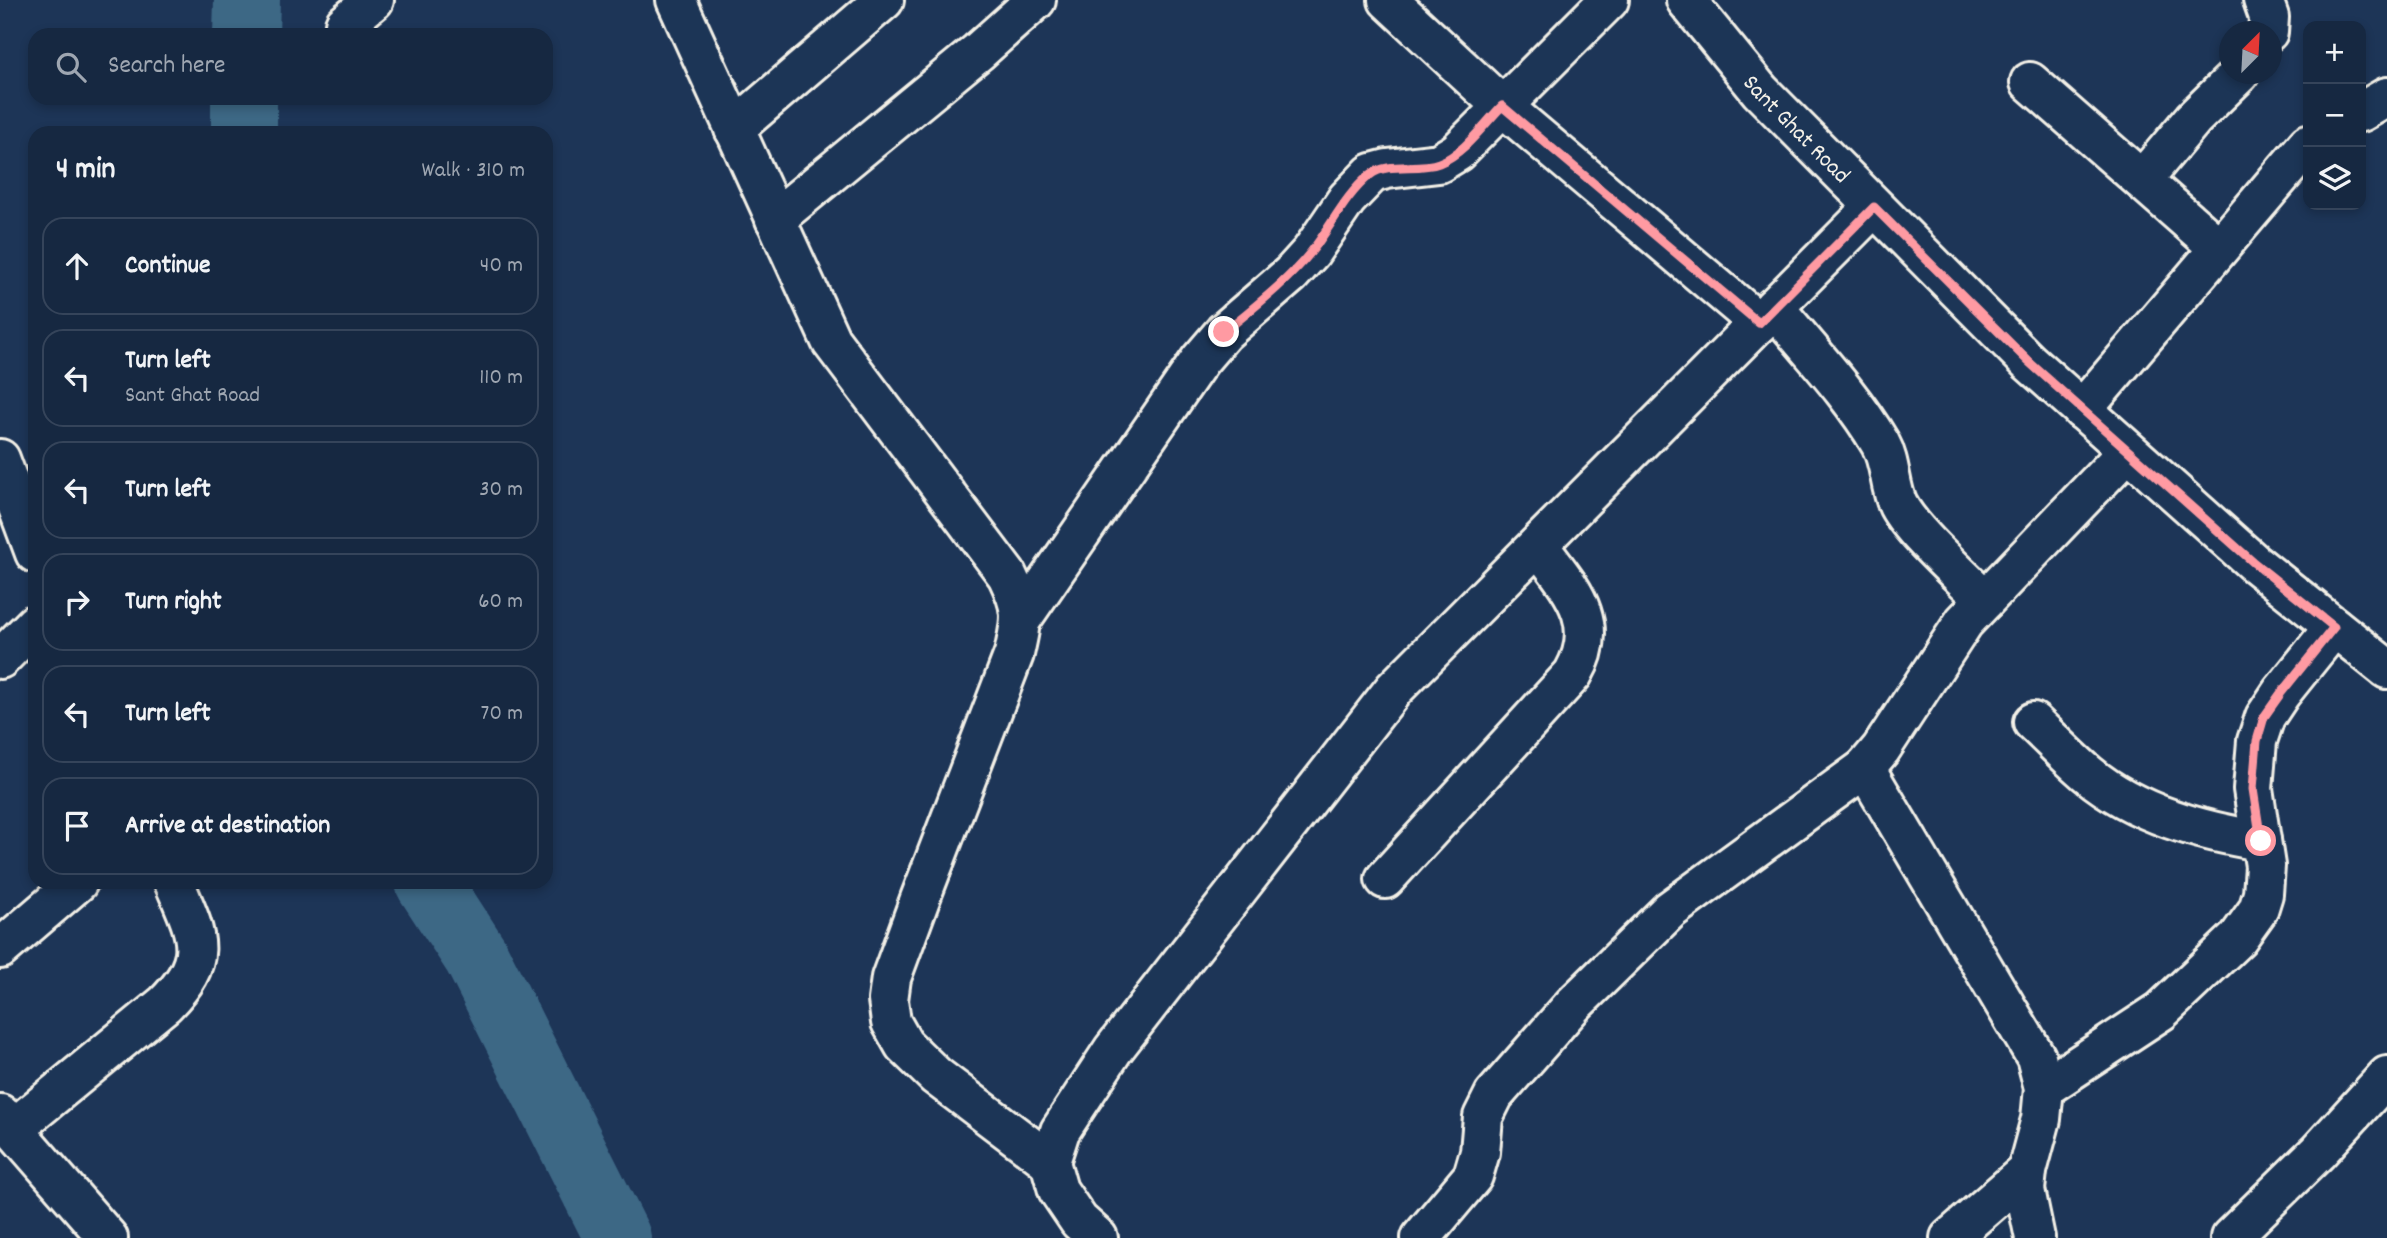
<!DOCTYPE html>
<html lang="en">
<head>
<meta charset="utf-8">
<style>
	:root { --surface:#162841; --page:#1f3048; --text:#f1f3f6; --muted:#9ea6b1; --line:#35445a }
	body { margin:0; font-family:Dekko,sans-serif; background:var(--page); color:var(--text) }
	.controls { position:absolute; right:21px; top:21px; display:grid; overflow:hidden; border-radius:14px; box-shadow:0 4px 10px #0003 }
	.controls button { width:63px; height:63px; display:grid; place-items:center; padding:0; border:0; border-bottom:2px solid var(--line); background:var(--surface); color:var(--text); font:35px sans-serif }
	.compass { position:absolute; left:2219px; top:21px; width:63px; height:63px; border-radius:50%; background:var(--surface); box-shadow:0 4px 10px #0003; rotate:24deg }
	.stop { position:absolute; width:21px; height:21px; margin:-16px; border:5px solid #ff9aa2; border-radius:50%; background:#fff }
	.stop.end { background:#ff9aa2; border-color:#fff; box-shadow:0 2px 7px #0008 }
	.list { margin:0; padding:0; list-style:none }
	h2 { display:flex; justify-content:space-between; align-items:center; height:91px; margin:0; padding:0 28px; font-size:30px }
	h2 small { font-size:23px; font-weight:400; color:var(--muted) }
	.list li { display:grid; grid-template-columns:46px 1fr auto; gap:21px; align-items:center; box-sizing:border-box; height:98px; margin:0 14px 14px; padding:0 14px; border:2px solid var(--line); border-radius:21px }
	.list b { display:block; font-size:26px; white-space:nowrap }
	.list p { margin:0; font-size:23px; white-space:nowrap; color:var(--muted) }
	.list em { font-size:23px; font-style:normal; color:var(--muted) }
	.icon { flex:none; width:38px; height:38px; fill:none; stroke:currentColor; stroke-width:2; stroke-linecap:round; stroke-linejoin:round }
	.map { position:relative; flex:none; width:2387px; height:1238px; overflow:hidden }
	.search { position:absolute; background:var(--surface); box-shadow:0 4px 10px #0003; left:28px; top:28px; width:525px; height:77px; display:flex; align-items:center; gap:18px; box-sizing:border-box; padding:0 24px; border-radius:21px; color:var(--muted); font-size:26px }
	.panel { position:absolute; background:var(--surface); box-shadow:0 4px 10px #0003; left:28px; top:126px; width:525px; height:763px; border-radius:21px }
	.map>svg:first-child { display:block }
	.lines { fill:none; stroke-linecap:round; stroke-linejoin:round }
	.river { stroke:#3e6785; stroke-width:66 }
	.minor-casing { stroke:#f4f1e8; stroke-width:44 }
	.minor { stroke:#1d3557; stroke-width:38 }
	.route { stroke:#ff9aa2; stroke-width:9 }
	.labels { text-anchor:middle; stroke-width:5; stroke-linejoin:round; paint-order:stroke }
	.street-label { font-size:24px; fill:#f4f1e8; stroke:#1d3557 }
</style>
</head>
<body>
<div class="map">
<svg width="2387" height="1238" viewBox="0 0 2387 1238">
	<rect width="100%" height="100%" fill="#1d3557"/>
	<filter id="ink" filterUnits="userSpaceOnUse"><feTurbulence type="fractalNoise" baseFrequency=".0143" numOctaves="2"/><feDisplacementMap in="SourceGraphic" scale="14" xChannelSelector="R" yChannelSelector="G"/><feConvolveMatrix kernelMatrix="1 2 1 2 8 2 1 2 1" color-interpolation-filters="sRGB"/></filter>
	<g filter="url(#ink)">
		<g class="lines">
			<!-- river -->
			<path class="river" d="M246,35l1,-35
				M244,133v-35
				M428,882l48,74 142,282"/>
			<defs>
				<g id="minor">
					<path d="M676,0l155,341 176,234c17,35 15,43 7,79l-94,245 -29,79 -3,22 3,22 13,23 32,31 114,86"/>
					<path d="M1388,0l114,106 257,217"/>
					<path id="s1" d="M1686,0l74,91 269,271 224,200 134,107"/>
					<path d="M2263,0l6,17 -1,15"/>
					<path d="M345,24l29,-24"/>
					<path d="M2030,82l189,166"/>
					<path d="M2361,112l26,-15"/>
					<path d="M734,129l150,-129"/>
					<path d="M2142,180l51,-61 46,-45"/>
					<path d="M775,219l203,-167 58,-52"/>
					<path d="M1774,307c36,44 77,87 106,136 11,20 9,42 18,62 14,27 64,71 87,95"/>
					<path d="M2082,410l226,-266"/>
					<path d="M0,459l35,94"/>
					<path d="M1021,620l179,-260 24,-28 67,-58 20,-22 36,-53 25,-26 15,-4 52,-6 18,-11 152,-152"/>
					<path d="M0,659l35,-35"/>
					<path d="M2033,722c18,17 36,36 55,52 48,40 113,57 173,67"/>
					<path d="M1865,768l171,289 8,31 -3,31 -14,52 -2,19 10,48"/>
					<path d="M1385,879l188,-205c31,-53 -4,-87 -35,-129"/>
					<path d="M0,949l78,-67"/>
					<path d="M2044,1088l117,-77 77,-73 20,-28 5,-16 2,-28 -12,-77 4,-48 8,-24 16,-24 53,-66"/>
					<path d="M0,1114l108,124"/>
					<path d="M13,1129l152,-125c46,-46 32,-68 9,-122"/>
					<path d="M1098,1238l-19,-17 -21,-31 -8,-28 10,-31 53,-81 281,-361 480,-482"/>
					<path d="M1421,1238l52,-62 7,-24 3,-35 11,-22 79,-90 97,-95 195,-142 16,-19 83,-127 164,-171"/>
					<path d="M1950,1238l77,-67"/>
					<path d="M2230,1238l88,-86 69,-76"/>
				</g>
			</defs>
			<!-- minor casing -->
			<use href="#minor" class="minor-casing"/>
			<!-- minor -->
			<use href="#minor" class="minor"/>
		</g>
	</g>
	<g class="lines" filter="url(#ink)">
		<!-- route -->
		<path class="route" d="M1224,332c30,-25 63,-50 87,-80 20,-25 34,-57 59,-77 18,-14 48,-4 69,-12 25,-9 45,-39 63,-57l257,217 115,-116 155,155 224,200 81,65 -53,66 -17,24 -7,24 -4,48 8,52"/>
	</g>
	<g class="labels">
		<!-- street labels -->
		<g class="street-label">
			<text dy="8" stroke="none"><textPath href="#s1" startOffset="170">Sant Ghat Road</textPath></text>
		</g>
	</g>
</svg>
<div class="controls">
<button>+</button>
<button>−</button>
<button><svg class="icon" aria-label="layers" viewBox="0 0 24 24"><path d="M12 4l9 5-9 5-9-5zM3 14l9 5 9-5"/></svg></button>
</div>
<svg class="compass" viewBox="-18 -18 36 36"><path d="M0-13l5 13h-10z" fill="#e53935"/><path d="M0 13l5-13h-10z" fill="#9ea6b1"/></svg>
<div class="stop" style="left:2261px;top:841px"></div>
<div class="stop end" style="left:1224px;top:332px"></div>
<div class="search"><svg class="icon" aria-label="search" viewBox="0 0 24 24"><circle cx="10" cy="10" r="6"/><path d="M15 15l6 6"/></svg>Search here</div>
<section class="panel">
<h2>4 min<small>Walk · 310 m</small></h2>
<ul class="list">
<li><svg class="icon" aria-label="ahead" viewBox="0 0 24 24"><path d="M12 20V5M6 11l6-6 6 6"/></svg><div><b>Continue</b></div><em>40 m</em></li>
<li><svg class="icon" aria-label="left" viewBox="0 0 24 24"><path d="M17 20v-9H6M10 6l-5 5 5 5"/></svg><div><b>Turn left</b><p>Sant Ghat Road</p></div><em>110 m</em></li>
<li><svg class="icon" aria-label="left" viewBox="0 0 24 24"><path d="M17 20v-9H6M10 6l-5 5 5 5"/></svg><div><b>Turn left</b></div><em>30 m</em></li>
<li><svg class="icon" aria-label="right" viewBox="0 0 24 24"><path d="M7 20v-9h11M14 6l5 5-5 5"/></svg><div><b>Turn right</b></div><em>60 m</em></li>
<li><svg class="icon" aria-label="left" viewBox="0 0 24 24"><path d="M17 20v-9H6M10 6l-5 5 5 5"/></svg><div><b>Turn left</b></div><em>70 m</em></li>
<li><svg class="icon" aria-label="arrive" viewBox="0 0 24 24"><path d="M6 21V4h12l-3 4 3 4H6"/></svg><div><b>Arrive at destination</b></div></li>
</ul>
</section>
</div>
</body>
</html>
